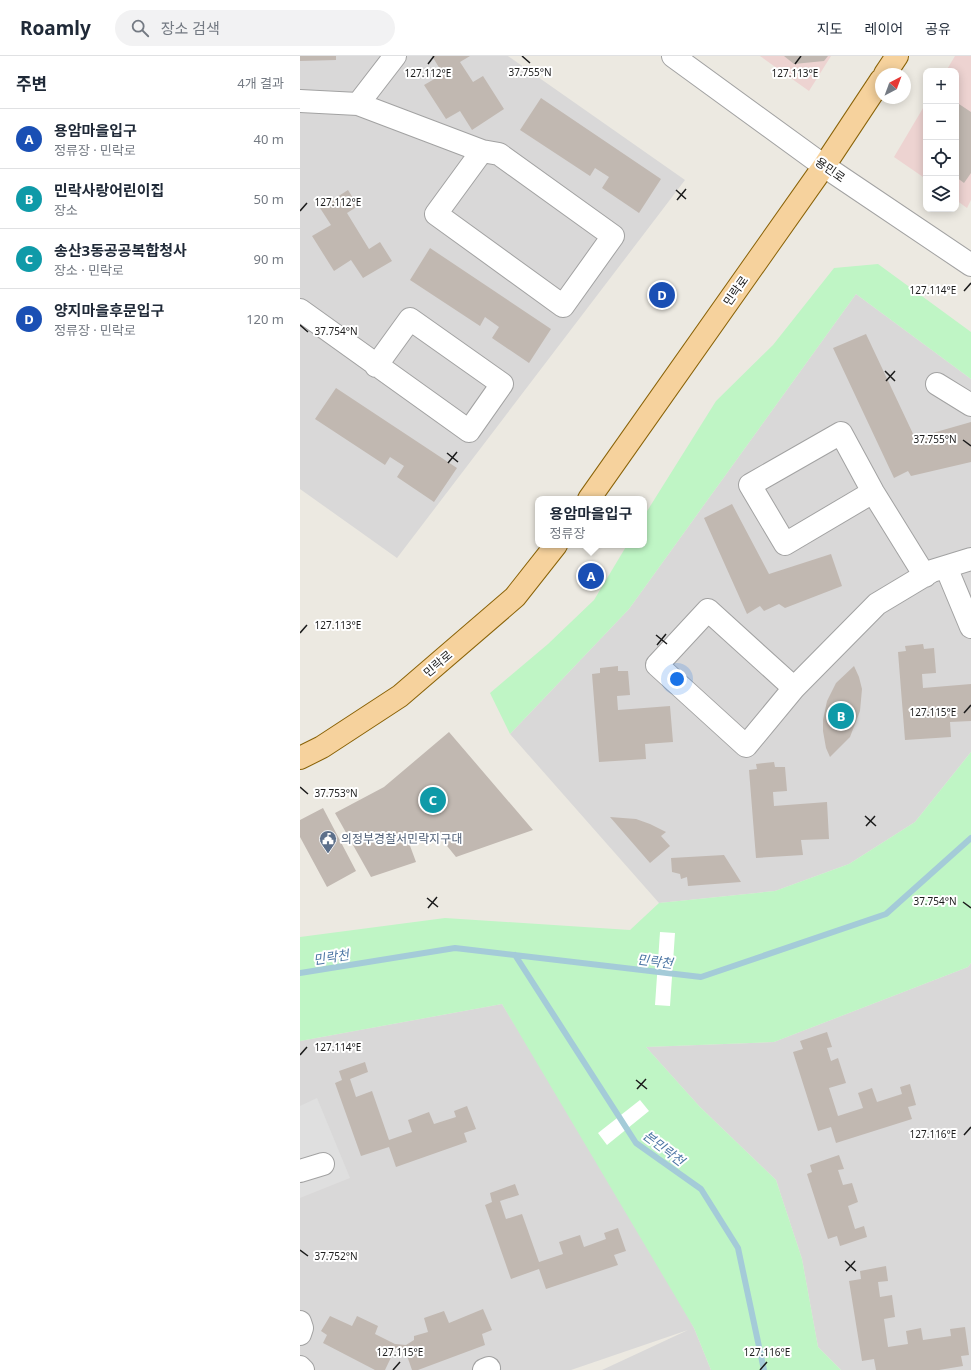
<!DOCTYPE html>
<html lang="ko">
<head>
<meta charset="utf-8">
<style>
	:root { --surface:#fff; --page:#f2f2f3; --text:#1f2937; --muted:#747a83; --line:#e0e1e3; --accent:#0b8043 }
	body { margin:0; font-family:"Noto Sans","Noto Sans KR",sans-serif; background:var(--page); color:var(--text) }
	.controls { position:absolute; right:12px; top:12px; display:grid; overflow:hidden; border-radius:8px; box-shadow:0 2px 10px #0003 }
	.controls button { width:36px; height:36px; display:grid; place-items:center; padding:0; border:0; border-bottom:1px solid var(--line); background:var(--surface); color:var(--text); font:20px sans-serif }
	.compass { position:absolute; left:575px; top:12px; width:36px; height:36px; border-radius:50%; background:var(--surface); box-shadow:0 2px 10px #0003; rotate:41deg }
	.you { position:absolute; left:377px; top:623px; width:14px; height:14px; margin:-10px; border:3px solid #fff; border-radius:50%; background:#1a73e8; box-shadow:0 0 0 6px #1a73e833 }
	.badge { display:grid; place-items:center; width:26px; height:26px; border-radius:50%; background:var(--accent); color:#fff; font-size:13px; font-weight:700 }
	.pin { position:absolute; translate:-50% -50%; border:2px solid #fff; box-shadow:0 1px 4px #0006 }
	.popup { position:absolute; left:235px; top:440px; width:112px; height:52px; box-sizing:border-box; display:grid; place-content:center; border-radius:8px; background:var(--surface); filter:drop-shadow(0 1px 3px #0005); font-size:13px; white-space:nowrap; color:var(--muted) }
	.popup b { font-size:15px; color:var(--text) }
	.popup::after { content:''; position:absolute; left:50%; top:100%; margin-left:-8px; border:8px solid transparent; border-top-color:var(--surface) }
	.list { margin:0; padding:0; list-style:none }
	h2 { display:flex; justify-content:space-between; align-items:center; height:52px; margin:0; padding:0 16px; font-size:17px }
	h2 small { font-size:13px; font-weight:400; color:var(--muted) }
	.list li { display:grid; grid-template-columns:26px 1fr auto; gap:12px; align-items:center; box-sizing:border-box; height:60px; padding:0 16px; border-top:1px solid var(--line) }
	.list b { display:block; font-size:15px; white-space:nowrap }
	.list p { margin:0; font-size:13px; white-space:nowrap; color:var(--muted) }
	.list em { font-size:13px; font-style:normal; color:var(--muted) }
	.icon { flex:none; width:22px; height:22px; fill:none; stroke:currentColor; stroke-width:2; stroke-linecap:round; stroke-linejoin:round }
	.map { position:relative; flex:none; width:671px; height:1314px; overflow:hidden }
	header { display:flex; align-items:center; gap:24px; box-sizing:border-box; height:56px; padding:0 20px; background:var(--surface); border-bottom:1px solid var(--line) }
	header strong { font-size:19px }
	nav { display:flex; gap:22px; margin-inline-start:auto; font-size:14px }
	.search { width:280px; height:36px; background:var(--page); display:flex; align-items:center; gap:10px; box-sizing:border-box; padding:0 14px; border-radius:22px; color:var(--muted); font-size:15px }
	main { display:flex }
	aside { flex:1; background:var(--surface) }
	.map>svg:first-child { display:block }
	.residential { fill:#d9d8d8 }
	.commercial { fill:#edd3d1 }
	.park { fill:#bff5c5 }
	.parking { fill:#dfdfdf }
	.pier { fill:#fff }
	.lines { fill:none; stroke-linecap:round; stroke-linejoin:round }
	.stream { stroke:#a4cbd8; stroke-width:6 }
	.building { fill:#c1b8b1 }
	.minor-casing { stroke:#a2a2a2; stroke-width:24 }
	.major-casing { stroke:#8a6308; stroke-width:24 }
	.minor { stroke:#fff; stroke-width:22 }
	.major { stroke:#f6d29d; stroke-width:22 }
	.ticks { fill:none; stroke:#1b1b1b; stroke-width:1.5 }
	.labels { text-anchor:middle; stroke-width:4; stroke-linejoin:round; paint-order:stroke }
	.street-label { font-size:12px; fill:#1b1b1b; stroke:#fff }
	.service-label { font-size:12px; fill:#4e5e75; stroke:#fff; text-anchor:start }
	.water-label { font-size:13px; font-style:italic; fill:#4e77a5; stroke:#fff }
	.ticks-label { font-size:10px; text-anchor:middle; fill:#1b1b1b; stroke:#fff; stroke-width:4; stroke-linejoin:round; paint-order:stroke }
</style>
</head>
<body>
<header>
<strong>Roamly</strong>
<div class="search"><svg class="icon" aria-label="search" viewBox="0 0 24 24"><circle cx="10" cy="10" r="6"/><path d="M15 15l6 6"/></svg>장소 검색</div>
<nav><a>지도</a><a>레이어</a><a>공유</a></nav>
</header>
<main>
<aside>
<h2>주변<small>4개 결과</small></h2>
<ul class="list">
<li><span class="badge" style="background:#1a4fb4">A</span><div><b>용암마을입구</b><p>정류장 · 민락로</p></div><em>40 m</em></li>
<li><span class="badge" style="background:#0f9aa8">B</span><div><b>민락사랑어린이집</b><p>장소</p></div><em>50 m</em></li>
<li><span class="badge" style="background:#0f9aa8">C</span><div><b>송산3동공공복합청사</b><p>장소 · 민락로</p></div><em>90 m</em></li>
<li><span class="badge" style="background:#1a4fb4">D</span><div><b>양지마을후문입구</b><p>정류장 · 민락로</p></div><em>120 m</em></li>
</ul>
</aside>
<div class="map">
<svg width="671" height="1314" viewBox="0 0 671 1314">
	<rect width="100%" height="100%" fill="#ece9e1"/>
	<!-- residential -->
	<path class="residential" d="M0,0h208l177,124 -288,378 -97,-69z
		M556,238l115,85v373l-56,70 -66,42 -74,27 -116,12 -149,-169 119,-125z
		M671,907v407h-130l-23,-23 -16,-88 -26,-79 -76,-73 -54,-60 128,-5 194,-75z
		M202,948l138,224 54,100 17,42h-109l86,-40 -117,40h-271v-329z"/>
	<!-- commercial -->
	<path class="commercial" d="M460,0h71l-22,35z
		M655,0h16v144l-4,8 -11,-8v-129h-10z
		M626,47v76l-32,-22z"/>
	<!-- park -->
	<path class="park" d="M578,208l93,68v47l-115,-85 -227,315 -119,125 -20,-41 58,-49 46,-44 33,-55h17v-29l72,-115 57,-56 61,-77z
		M671,696v211l-3,4 -194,75 -128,5 54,60 76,73 26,79 16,88 23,23h-130l-17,-42 -192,-324 -202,37v-104l145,-19 185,12 29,-27 116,-12 74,-27 66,-42z"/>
	<!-- parking -->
	<path class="parking" d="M17,1042l33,80 -50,20v-92z"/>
	<!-- pier -->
	<path class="pier" d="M360,876l15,1 -5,73 -15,-1z
		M340,1044l9,11 -42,34 -9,-12z"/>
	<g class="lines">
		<!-- stream -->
		<path class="stream" d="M215,899l121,188 65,46 37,59 26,122
			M0,917l155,-25 246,29 185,-63 85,-76"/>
	</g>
	<!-- building -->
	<path class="building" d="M0,0h36v4l-36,1z
		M132,0h38l-10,6 13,20 10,-6 21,33 -32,21 -12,-19 -14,8 -22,-34 19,-11z
		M484,0h44l-4,5 -30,3z
		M241,42l120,81 -22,34 -37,-25 7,-11 -14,-9 -5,8 -70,-46z
		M656,46l15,10v61l-7,10 -8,-6z
		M48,134l10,16 -11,7 22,36 11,-7 12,19 -29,17 -12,-18 -17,11 -22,-35 19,-11 -11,-17z
		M130,192l121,81 -22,34 -37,-25 7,-11 -14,-10 -5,9 -70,-46z
		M566,278l49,104 56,-16v40l-60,14 -3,-5 -14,7 -61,-130z
		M36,332l121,80 -23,34 -37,-25 7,-11 -14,-9 -5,8 -70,-46z
		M432,448l37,70 62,-20 11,32 -57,22 -6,-4 -15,7 -4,-5 -13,8 -43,-96z
		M623,588l1,5 10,-1 2,25 -14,1 1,14 48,-4v37l-21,1 1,15 -46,3 -7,-88 8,-1 -1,-5z
		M318,610v5h10l2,24 -13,1 1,14 52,-4 3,36 -28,2 1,15 -47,3 -7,-88 8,-1v-5z
		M554,610l5,11 3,12 -2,22 -10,26 -20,20 -4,-9 -3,-17v-11l4,-19 9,-18z
		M149,676l84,98 -77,27 -21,-26 -26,12 7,19 -45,15 -36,-64 49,-26z
		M474,706l1,5h10l2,24 -14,1 1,14 53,-4 2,37 -28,1 2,15 -47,3 -7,-88 8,-1 -1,-5z
		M23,752l33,63 -29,16 -27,-50v-17z
		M310,761l26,2 14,5 16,8 -5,4 9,10 -20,17z
		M424,799l17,27 -53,4 -1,-9 -6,2 -1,-5 -8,-2 -1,-14z
		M527,976l5,15 -5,1 4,13 7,-3 8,25 -17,5 9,28 25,-8 -5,-15 14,-5 5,14 25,-8 -2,-7 10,-3 6,21 -8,2 4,12 -76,24 -5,-16 -13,4 -25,-79 10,-3 -3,-8z
		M65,1006l3,10 -18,7 6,18 16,-6 17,49 23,-8 -4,-12 21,-8 5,12 22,-7 -2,-6 13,-5 9,23 -12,4 3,9 -71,25 -7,-20 -28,9 -26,-73 7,-3 -3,-9z
		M539,1099l5,14 -6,1 5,15 9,-2 6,19 -10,4 7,23 9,-3 3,11 -27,9 -3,-10 -9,3 -21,-65 5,-2 -2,-7z
		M215,1128l4,11 -19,6 6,18 16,-5 17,48 24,-8 -4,-12 21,-7 4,12 22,-8 -2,-6 14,-5 8,23 -12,4 4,10 -72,24 -7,-20 -28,10 -26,-74 7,-3 -2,-9z
		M586,1210l2,15 -10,1 2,15 12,-2 3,22 -11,2 4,28 20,-3 -2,-13 15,-3 2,12 28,-4 -1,-7 15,-2 4,28 -8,1 2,10 -24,4h-63l-2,-11 -12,2 -13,-80 12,-2 -1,-8z
		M183,1253l9,21 -10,4 3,11 -67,25h-6l-7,-20 -10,-1 -10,21h-10l-52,-27 4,-8 -6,-4 9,-15 22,10 5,-10 21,10 -3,8 20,10 11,1 8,-5v-4l14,-4 -4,-14 20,-7 5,12z"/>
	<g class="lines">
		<defs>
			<path id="minor" d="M373,0l151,110 147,99
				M0,45l58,3 37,-48
				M58,48l124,47 17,3 114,82 -50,70 -127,-92 46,-63
				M0,254l169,121 33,-47 -92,-65 -34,47
				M637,328l34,21
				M573,436l-88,52 -35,-59 91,-52 32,59 52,84
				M646,511l25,60
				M494,632l-86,-78 -51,55 89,81 48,-58 83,-84 55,-33 39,-12
				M0,1115l23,-7
				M0,1266l2,6 -2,6
				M0,1311l3,3
				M184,1314l5,-2"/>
			<path id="major" d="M585,18l12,-18
				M289,443l235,-333 57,-86
				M0,702l22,-11 78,-51 115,-99 41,-52"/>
		</defs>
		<!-- minor casing -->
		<use href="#minor" class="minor-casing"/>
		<!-- major casing -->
		<use href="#major" class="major-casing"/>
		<!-- minor -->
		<use href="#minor" class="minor"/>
		<!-- major -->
		<use href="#major" class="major"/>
	</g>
	<!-- ticks -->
	<path class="ticks" d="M222,0l8,7M128,8l6,-8M495,8l6,-8M376,134l10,9M377,144l9,-11M0,155l7,-8M664,235l7,-8M0,269l8,7M585,315l10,10M586,325l9,-10M663,384l8,6M147,397l11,9M148,407l9,-11M0,577l7,-8M356,579l11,9M357,589l9,-11M664,657l7,-8M0,731l8,7M565,760l11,10M566,770l9,-10M127,842l11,9M663,846l8,6M128,852l9,-11M0,999l7,-8M336,1024l11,9M337,1033l9,-10M664,1079l7,-8M0,1194l8,6M545,1205l11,10M546,1215l9,-10M93,1314l7,-8M460,1314l7,-8"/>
	<!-- icons -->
	<defs>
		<symbol id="civic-pin" viewBox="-11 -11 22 30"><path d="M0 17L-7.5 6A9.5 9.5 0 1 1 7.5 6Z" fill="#5c6f8a" stroke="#fff"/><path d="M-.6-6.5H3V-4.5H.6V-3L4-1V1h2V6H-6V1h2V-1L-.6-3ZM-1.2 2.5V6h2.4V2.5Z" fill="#fff"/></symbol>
	</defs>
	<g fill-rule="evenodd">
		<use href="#civic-pin" x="18" y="773" width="20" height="27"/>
	</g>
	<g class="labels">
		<!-- street labels -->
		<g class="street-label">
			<text transform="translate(530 114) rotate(35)" y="4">용민로</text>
			<text transform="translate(436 235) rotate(-55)" y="4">민락로</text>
			<text transform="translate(138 608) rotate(-40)" y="4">민락로</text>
		</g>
		<!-- service labels -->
		<g class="service-label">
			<text x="41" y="787">의정부경찰서민락지구대</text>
		</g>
		<!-- water labels -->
		<g class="water-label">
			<text transform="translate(31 901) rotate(-9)" y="5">민락천</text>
			<text transform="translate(355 905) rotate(7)" y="5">민락천</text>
			<text transform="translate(364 1092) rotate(37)" y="5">본민락천</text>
		</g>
	</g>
	<g class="ticks-label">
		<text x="230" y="20">37.755°N</text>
		<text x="128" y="21">127.112°E</text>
		<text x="495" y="21">127.113°E</text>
		<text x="38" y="150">127.112°E</text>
		<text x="633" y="238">127.114°E</text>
		<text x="36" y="279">37.754°N</text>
		<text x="635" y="387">37.755°N</text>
		<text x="38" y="573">127.113°E</text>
		<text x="633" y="660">127.115°E</text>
		<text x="36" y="741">37.753°N</text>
		<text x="635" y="849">37.754°N</text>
		<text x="38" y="995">127.114°E</text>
		<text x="633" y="1082">127.116°E</text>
		<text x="36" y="1204">37.752°N</text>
		<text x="100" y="1300">127.115°E</text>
		<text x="467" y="1300">127.116°E</text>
	</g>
</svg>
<div class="controls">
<button>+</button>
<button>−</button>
<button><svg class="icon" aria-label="locate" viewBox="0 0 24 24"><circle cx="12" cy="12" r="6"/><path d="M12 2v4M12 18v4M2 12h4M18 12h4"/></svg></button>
<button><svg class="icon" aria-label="layers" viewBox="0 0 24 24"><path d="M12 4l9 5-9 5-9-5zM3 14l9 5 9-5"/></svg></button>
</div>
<svg class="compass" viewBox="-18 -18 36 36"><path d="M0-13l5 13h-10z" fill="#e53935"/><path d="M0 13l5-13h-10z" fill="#747a83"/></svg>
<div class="you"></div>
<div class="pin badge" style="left:291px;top:520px;background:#1a4fb4">A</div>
<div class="popup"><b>용암마을입구</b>정류장</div>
<div class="pin badge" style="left:541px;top:660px;background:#0f9aa8">B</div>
<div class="pin badge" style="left:133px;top:744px;background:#0f9aa8">C</div>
<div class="pin badge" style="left:362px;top:239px;background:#1a4fb4">D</div>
</div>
</main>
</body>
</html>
